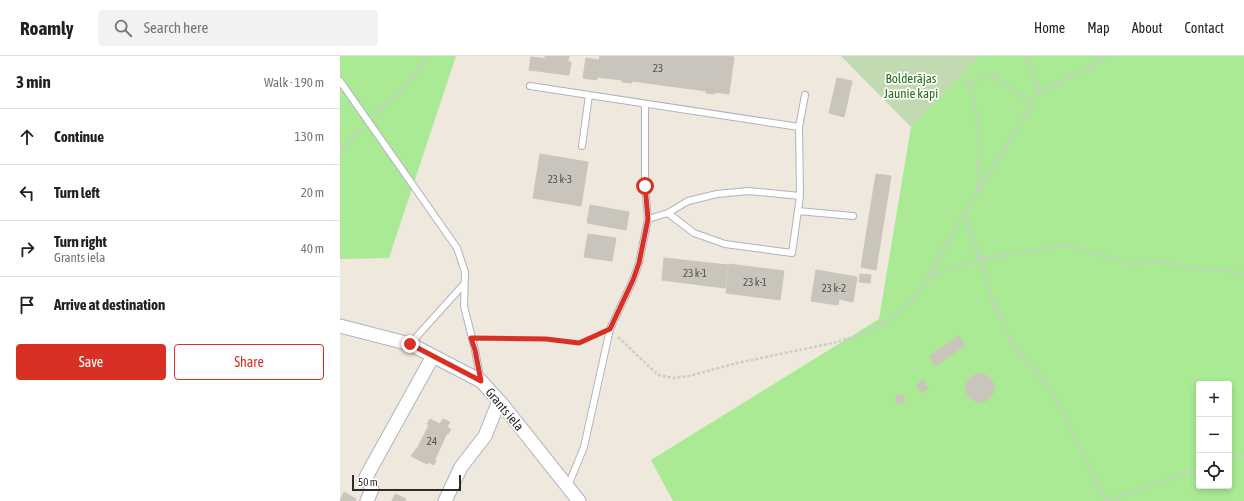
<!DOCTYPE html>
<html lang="en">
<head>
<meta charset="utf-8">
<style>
	:root { --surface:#fff; --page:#f2f2f2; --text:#202124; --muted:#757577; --line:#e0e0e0; --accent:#d93025 }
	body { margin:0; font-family:"Asap Condensed",sans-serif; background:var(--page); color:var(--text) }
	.controls { position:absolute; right:12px; bottom:12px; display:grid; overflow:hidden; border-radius:4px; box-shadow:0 2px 6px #0003 }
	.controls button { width:36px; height:36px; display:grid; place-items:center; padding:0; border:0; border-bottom:1px solid var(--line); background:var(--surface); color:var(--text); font:20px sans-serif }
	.scale { position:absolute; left:12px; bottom:10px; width:109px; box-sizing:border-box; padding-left:4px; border:2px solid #2c2c2c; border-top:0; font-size:11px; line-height:14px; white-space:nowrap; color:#2c2c2c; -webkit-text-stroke:3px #fff; paint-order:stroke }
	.stop { position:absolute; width:12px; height:12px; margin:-9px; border:3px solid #d93025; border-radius:50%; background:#fff }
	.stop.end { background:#d93025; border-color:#fff; box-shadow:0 1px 4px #0008 }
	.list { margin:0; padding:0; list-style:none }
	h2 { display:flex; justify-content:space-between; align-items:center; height:52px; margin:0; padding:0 16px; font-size:17px }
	h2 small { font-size:13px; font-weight:400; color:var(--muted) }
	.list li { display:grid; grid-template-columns:26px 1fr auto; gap:12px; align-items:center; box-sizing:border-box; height:56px; padding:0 16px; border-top:1px solid var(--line) }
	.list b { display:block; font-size:15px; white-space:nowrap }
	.list p { margin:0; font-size:13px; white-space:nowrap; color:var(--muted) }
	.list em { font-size:13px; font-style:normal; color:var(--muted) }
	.actions { display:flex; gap:8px; padding:12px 16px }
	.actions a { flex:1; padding:9px 0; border:1px solid var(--accent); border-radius:4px; text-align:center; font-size:14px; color:var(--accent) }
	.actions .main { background:var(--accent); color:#fff }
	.icon { flex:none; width:22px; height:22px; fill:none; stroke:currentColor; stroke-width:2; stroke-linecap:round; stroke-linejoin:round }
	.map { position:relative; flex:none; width:904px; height:445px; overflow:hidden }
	header { display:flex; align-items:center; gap:24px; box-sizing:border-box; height:56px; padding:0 20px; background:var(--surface); border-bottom:1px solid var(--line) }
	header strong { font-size:19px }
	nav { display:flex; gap:22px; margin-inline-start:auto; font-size:14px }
	.search { width:280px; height:36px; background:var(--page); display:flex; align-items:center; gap:10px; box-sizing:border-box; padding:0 14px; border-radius:4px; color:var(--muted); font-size:15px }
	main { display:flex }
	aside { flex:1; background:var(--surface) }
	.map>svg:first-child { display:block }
	.green { fill:#aaea94; fill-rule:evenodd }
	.cemetery { fill:#c2dab2 }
	.building { fill:#cac5bc; stroke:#cbc5b6 }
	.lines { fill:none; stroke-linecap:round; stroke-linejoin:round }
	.service-casing { stroke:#b1b2c1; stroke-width:8 }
	.minor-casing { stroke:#b1b2c1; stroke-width:15 }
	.path { stroke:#ccc; stroke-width:2.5; stroke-dasharray:3 2; stroke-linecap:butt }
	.service { stroke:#fff; stroke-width:6 }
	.minor { stroke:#fff; stroke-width:13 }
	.route { stroke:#d93025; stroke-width:5 }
	.labels { text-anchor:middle; stroke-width:3.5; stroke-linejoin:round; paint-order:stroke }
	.number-label { font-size:11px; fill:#545250 }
	.park-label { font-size:13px; fill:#1f7113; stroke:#fff }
	.street-label { font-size:13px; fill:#2c2c2c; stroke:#fff }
</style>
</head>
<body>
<header>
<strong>Roamly</strong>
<div class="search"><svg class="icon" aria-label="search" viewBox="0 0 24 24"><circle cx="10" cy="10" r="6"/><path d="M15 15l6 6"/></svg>Search here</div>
<nav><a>Home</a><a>Map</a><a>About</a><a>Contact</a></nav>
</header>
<main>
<aside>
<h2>3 min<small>Walk · 190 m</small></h2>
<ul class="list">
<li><svg class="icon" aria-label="ahead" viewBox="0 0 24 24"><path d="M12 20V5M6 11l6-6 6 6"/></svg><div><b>Continue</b></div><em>130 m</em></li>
<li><svg class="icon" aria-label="left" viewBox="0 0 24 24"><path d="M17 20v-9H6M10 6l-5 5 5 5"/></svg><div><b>Turn left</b></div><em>20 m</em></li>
<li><svg class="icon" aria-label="right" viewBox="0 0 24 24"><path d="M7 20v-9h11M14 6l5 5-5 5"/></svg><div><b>Turn right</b><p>Grants iela</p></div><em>40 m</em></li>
<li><svg class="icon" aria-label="arrive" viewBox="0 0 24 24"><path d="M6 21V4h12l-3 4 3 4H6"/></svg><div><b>Arrive at destination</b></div></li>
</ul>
<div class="actions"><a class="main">Save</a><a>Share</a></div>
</aside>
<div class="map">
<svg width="904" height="445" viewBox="0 0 904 445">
	<rect width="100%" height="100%" fill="#efe9dd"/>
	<!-- green -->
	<path class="green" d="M0,0h116l-67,202 -49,1z
		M639,0h265v445h-571l-22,-41 228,-141 32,-192zM859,328h30v102h-30z"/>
	<!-- cemetery -->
	<path class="cemetery" d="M501,0h138l-68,71z"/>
	<!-- building -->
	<path class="building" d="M205,0h24l-1,5 -23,-3z
		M260,0h123l11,1 -5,37 -14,-2v2l-9,-1v-2l-74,-10v2l-10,-1v-2l-25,-3v3l-14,-2 3,-20 13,2z
		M191,1l40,5 -2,13 -40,-5z
		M497,22l15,3 -8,36 -15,-4z
		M200,98l48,8 -7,44 -48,-8z
		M536,118l15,2 -15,94 -15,-3z
		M250,149l39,7 -3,18 -39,-7z
		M248,178l28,4 -4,23 -28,-4z
		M324,202l64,7 -3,23 -63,-8z
		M389,208l55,7 -4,29 -54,-7z
		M476,214l41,7 -4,25 -14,-3 -1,6 -27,-4z
		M520,218l11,1 -1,8 -11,-1z
		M619,280l6,9 -30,21 -6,-10z
		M626 332a14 14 0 1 1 28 0a14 14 0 1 1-28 0Z
		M583,324l5,8 -6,5 -6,-8z
		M555.5 343a4.5 4.5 0 1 1 9 0a4.5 4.5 0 1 1-9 0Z
		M90,363l10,5 3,-5 7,3 -3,5 4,2 -3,5 -1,-1 -12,26 1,1 -2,5 -6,-3 -1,2 -16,-8 5,-7h1l12,-24 -2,-1z
		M4,436l12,7 -1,2h-15z
		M55,438l11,5 -1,2h-13z"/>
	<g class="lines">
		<defs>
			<path id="service" d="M0,25l117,167 8,24 -1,34 11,44 6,31
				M190,30l269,41
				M242,90l7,-51
				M458,155l55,5
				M328,157l26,20 31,11 67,9 8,-57 -1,-69 6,-32
				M308,163l20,-6 20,-12 29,-7 31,-3 52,5
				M70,288l54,-60
				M228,430l16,-39 26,-118 23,-49 6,-17 9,-44 -3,-33v-82"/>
			<path id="minor" d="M0,270l70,18 71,37 20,22 78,98
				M27,445l5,-12 -6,-12 67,-121
				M105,445l16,-34 24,-31 14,-35"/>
		</defs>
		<!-- service casing -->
		<use href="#service" class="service-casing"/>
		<!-- minor casing -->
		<use href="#minor" class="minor-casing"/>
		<!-- path -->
		<path class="path" d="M605,11l15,10 9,9
			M699,37l70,-37
			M35,58l29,-25 21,-29 4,-4
			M0,97l22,-25
			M638,137l2,-46 -5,-42 -6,-19 18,-11 22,10 23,20
			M626,157l2,14 13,32 10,37 23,51 26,29 18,26 48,99
			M588,221l53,-18 87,-14 66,20 21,-5 23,6 66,7
			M278,281l40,38 15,3 16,-2 48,-13 96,-20 32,-10 33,-19 22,-22 45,-80 74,-119 -7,-23 -8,-14
			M141,282l65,1 33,4 21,-10
			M889,403l15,-6
			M766,445l93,-32"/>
		<!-- service -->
		<use href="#service" class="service"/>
		<!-- minor -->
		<use href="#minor" class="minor"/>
	</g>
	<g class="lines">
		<!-- route -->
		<path class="route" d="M70,288l71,37 -6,-31 -4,-12 75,1 33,4 31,-14 23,-49 6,-17 9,-44 -3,-33"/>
	</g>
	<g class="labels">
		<!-- number labels -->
		<g class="number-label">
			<text x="318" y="16">23</text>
			<text x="220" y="127">23 k-3</text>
			<text x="355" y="221">23 k-1</text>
			<text x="415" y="230">23 k-1</text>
			<text x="494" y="236">23 k-2</text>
			<text x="92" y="389">24</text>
		</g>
		<!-- park labels -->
		<g class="park-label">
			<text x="571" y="27">Bolderājas<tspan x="571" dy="15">Jaunie kapi</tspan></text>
		</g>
		<!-- street labels -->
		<g class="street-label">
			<text transform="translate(165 353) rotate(50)" y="5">Grants iela</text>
		</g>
	</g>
</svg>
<div class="controls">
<button>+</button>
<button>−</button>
<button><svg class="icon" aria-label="locate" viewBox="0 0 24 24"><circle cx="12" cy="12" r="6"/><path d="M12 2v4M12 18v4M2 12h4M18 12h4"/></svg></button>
</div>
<div class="scale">50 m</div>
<div class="stop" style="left:305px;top:130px"></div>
<div class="stop end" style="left:70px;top:288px"></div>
</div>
</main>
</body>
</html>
